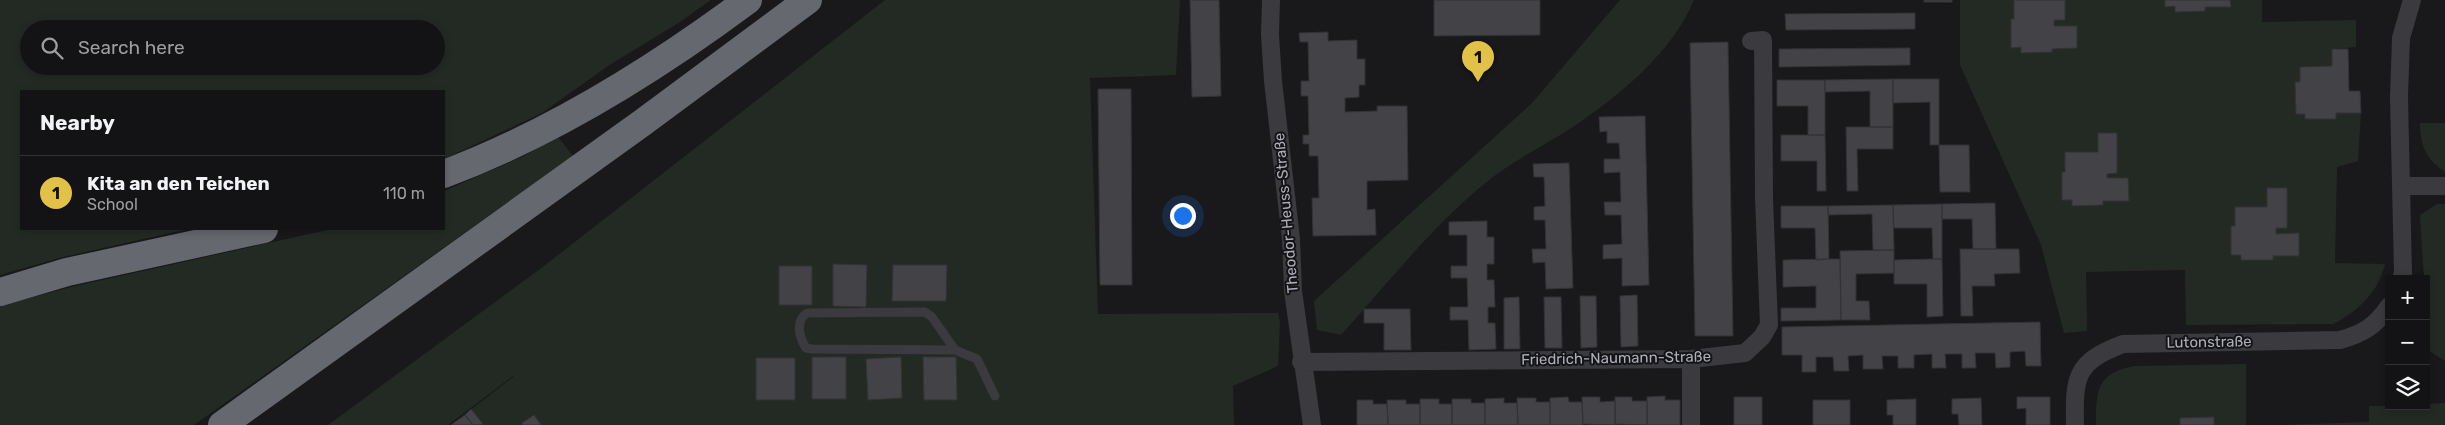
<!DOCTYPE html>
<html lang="en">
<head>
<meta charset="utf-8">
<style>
	:root { --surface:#131214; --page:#1c1b1d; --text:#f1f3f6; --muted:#9d9ea0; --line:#323234; --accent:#e2c149 }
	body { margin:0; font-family:Rubik,sans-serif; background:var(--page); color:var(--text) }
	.controls { position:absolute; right:15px; bottom:15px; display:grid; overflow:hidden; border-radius:0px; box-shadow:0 2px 8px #0003 }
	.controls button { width:45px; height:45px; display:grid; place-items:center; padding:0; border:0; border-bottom:1px solid var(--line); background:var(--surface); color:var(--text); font:25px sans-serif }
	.you { position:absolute; left:1182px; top:215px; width:18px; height:18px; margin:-12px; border:4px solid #fff; border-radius:50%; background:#1a73e8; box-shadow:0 0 0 8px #1a73e833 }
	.badge { display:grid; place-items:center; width:32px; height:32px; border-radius:50%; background:var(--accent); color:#111; font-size:16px; font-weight:700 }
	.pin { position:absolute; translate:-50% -41px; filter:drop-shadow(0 1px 2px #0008) }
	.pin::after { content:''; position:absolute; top:26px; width:18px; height:15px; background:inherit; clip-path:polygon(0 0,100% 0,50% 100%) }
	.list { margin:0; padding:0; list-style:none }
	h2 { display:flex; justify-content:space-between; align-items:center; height:65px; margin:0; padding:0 20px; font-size:21px }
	h2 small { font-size:16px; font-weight:400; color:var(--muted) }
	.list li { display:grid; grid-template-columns:32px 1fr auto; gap:15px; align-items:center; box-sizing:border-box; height:75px; padding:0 20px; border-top:1px solid var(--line) }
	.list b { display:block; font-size:19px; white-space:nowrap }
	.list p { margin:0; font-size:16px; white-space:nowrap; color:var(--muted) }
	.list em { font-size:16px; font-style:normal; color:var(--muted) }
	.icon { flex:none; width:28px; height:28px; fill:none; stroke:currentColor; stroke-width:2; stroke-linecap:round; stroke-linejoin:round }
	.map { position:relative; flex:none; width:2445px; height:425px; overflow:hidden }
	.search { position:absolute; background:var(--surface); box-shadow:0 2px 8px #0003; left:20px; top:20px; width:425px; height:55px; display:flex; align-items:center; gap:12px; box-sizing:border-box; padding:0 18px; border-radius:28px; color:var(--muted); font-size:19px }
	.panel { position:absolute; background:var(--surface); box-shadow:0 2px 8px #0003; left:20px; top:90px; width:425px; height:140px; border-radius:0px }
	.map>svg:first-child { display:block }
	.green { fill:#232a24; fill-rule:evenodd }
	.building { fill:#434347; stroke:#333336 }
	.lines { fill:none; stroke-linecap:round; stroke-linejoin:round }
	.service { stroke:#3a3a3f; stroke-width:9 }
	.minor { stroke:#3a3a3f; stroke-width:18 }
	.motorway { stroke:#66686f; stroke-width:28 }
	.labels { text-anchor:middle; stroke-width:4; stroke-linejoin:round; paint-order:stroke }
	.street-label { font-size:15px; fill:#acaeb9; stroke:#141315 }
</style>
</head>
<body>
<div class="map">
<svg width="2445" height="425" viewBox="0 0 2445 425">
	<rect width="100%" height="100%" fill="#19181a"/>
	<!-- green -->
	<path class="green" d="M0,0h711l-31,22 -72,44 -66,47 -98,46v-68h-423v138h167l-125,28 -63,18zM29,29h407v37h-407z
		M885,0h295l-4,75 -86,3 8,236 180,-1 2,10 -2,43 -45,20 1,39h-783l62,-48 3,4 -3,-5 -65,49h-120l216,-159z
		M1620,0h74c-22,53 -74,95 -121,127 -26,17 -55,31 -80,50 -58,45 -103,104 -152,158l-24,-5 -3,-29 218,-198z
		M1960,0h56l-2,19h-3l1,29 9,-1v6l30,-1 1,-3 25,-1v-22h-23v-6h11v-20h100v7l10,-1v6l30,-1v-4h25v-7h32v22l94,-2v27l-24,2v17l-32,1v15h-5l1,32h9l1,5h29l1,-6h25l-3,48 -21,6 -2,96 50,1c-6,27 -27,48 -52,60l-147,1 -1,-55 -99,2 1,59 -23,2 -23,-88 -81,-180zM2098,133h19v40l-10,1v4h21l1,22 -26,1v4l-31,1v-6h-10v-28l36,-20zM2268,188h18l1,39 -11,1v6l23,-1v23h-26v4h-32v-5l-10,-1v-27l4,-1v-19h32z
		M2420,123h25v49c-19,-13 -25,-26 -25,-49z
		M558,137l15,19 -379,269h-194v-119l71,-19 261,-58h112v-38l78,-34z
		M2437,204h8v157l-19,-12v-70h-2l-4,-64z
		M2246,364v61h-32l-1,-8 -33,1v7h-84c0,-34 0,-52 38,-59z
		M2445,403v22h-166l90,-3v-16h57v-2z"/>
	<!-- building -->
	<path class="building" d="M1190,0h29l2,96 -29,1z
		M1434,0h106v35l-106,1z
		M1924,0h28v2h-28z
		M2014,0h51v20h-11v6h23v22l-25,1v3l-31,1v-6l-10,1v-29h3z
		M2165,0h65l1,7h-26v4l-30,1v-6l-10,1z
		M1915,13v16l-129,1 -1,-16z
		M1328,32v9l29,-1v19h8v26h-6v12l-14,1v14l32,-1v-5h30l1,74 -41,1v29l8,-1 1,26 -63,1 -1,-38h7l-1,-42h-9v-12h-6v-9h6l-1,-39h-7v-15h8l-1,-39h-8l-1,-9z
		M1728,42l5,294h-38l-5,-293z
		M1910,48v17l-131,2v-18z
		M2332,49h16l1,42h11l1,22h-25v6h-31v-5h-9l-1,-32h5v-15l32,-1z
		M1893,79h46v66h-9v-43l-37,1z
		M1893,79v48h-23v-36l-45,1v-12z
		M1777,80h48v55h-17v-29h-31z
		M1098,89h33l1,196h-32z
		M1645,116l4,169 -27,1v-28l-19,1v-14l19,-1 -1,-29h-16l-1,-13h17l-1,-30 -16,1v-14h16l-1,-16h-12v-12l-7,1 -1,-15z
		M1846,127h47v22h-36l1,42h-11z
		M2098,133h19v40l-10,1v4h21l1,23h-26v4l-31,1v-6h-10v-28h3v-20h33z
		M1781,135h44l1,56h-9v-30h-36z
		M1939,145h30l1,47h-30z
		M1569,163l4,125 -27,1 -1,-27 -12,1 -1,-14h14l-1,-29h-11v-13l11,-1 -1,-29h-10l-1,-13z
		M2267,188h20v40h-11v6l23,-1v23h-26v4h-32v-5h-10v-29h4v-19h32z
		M1995,203l1,46h-23l-1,-30h-30v-15z
		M1942,204v55h-9l-1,-31h-38l-1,-23z
		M1893,205l1,45h-21l-1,-36 -44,1v-9z
		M1781,206h47l1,53 -13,1 -1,-32h-34z
		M1487,221v16h7v27h-7v16h7l1,27h-7v16h7l1,26 -27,1 -1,-30h-18v-13h18l-1,-29h-16v-12h16v-31h-18v-13z
		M1960,249h59l1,24 -26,1 1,12h-23l1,30h-12z
		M1894,250v23l-38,1v27h13l1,19h-29l-1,-69z
		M1829,259h11l1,61 -60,1v-13h35v-22l-33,1v-27z
		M1933,259h9l1,57 -16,1v-33h-33v-24z
		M833,264l34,1 -1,42 -33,-1z
		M893,265h54l-1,36h-54z
		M779,266h33v39h-33z
		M1637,295l1,51 -17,1 -1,-51z
		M1580,296h16l1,51 -16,1z
		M1519,297l1,52h-16v-51z
		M1544,297h17l1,51h-17z
		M1364,309h46l1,41h-27v-27h-20z
		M2040,322l1,44h-15l-1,-15 -15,1v15l-14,1 -1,-15h-20l1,15h-14v-14h-17l1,14h-14v-14l-18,1v13h-16v-12h-16l1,13h-20v-14l-15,1 1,15h-15l-1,-14h-17v15h-14v-17h-20v-28z
		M812,357h34v42h-34z
		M901,357l1,41 -34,2 -2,-41z
		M923,357h33l1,43h-33z
		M756,358h39v42h-39z
		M1665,396v4h15v25h-33v-28z
		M1568,397l1,5h13l1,23h-33v-27z
		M1582,397h18v5l15,-1v24l-32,-1z
		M1615,397h17v4h15v24l-32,-1z
		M1734,397h28v28h-28z
		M2017,397h33v28h-24v-17l-9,1z
		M1504,398v5h13l1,22h-33v-26z
		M1517,398h19v4h14v23h-32z
		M1981,398l1,27h-23l-1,-11h-6v-15z
		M1420,399h19v5h13v21h-32z
		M1452,399h19v4h14v22h-33z
		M1916,399v26h-23v-10h-6v-15z
		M1357,400h16v4h14l1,21h-31z
		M1387,400h19v4h14v21h-32z
		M1813,400h37v25h-37z
		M471,409l12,15 -10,1 -8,-10z
		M465,415l8,10h-22z
		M534,415l7,10h-18l-1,-2z
		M2214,417v8h-34v-7z"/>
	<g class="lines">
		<!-- service -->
		<path class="service" d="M955,350l-23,-33 -7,-5 -118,1c-12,8 -8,24 -1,35l6,1 143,1 22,9 18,37"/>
		<!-- minor -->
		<path class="minor" d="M1271,0l-1,35 3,46 18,158 2,52 19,134
			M2402,186h43
			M2401,279l2,-6 -4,-176 2,-59 11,-38
			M1691,359v66
			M1301,362l390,-3 54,-6 17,-16 7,-12 -5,-127 -1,-158 -12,1
			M2075,425c-1,-48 0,-63 48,-81l217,-4c22,-6 36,-14 49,-34"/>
		<!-- motorway -->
		<path class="motorway" d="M444,174c109,-41 210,-104 304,-174
			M0,292l67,-20 197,-43
			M222,425l420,-302 166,-123"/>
	</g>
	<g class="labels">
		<!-- street labels -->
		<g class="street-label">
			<text transform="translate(1286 213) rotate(-95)" y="5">Theodor-Heuss-Straße</text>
			<text transform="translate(2209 342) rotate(-1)" y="5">Lutonstraße</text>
			<text transform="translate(1616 358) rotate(-1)" y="5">Friedrich-Naumann-Straße</text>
		</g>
	</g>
</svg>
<div class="controls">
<button>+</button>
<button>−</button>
<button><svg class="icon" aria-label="layers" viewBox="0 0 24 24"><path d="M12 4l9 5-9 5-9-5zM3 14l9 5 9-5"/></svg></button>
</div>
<div class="you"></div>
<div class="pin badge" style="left:1478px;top:82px">1</div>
<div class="search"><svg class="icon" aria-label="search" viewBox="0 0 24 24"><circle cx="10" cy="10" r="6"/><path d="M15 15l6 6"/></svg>Search here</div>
<section class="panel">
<h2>Nearby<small></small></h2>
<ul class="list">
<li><span class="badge">1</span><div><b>Kita an den Teichen</b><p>School</p></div><em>110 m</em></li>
</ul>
</section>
</div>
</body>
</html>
